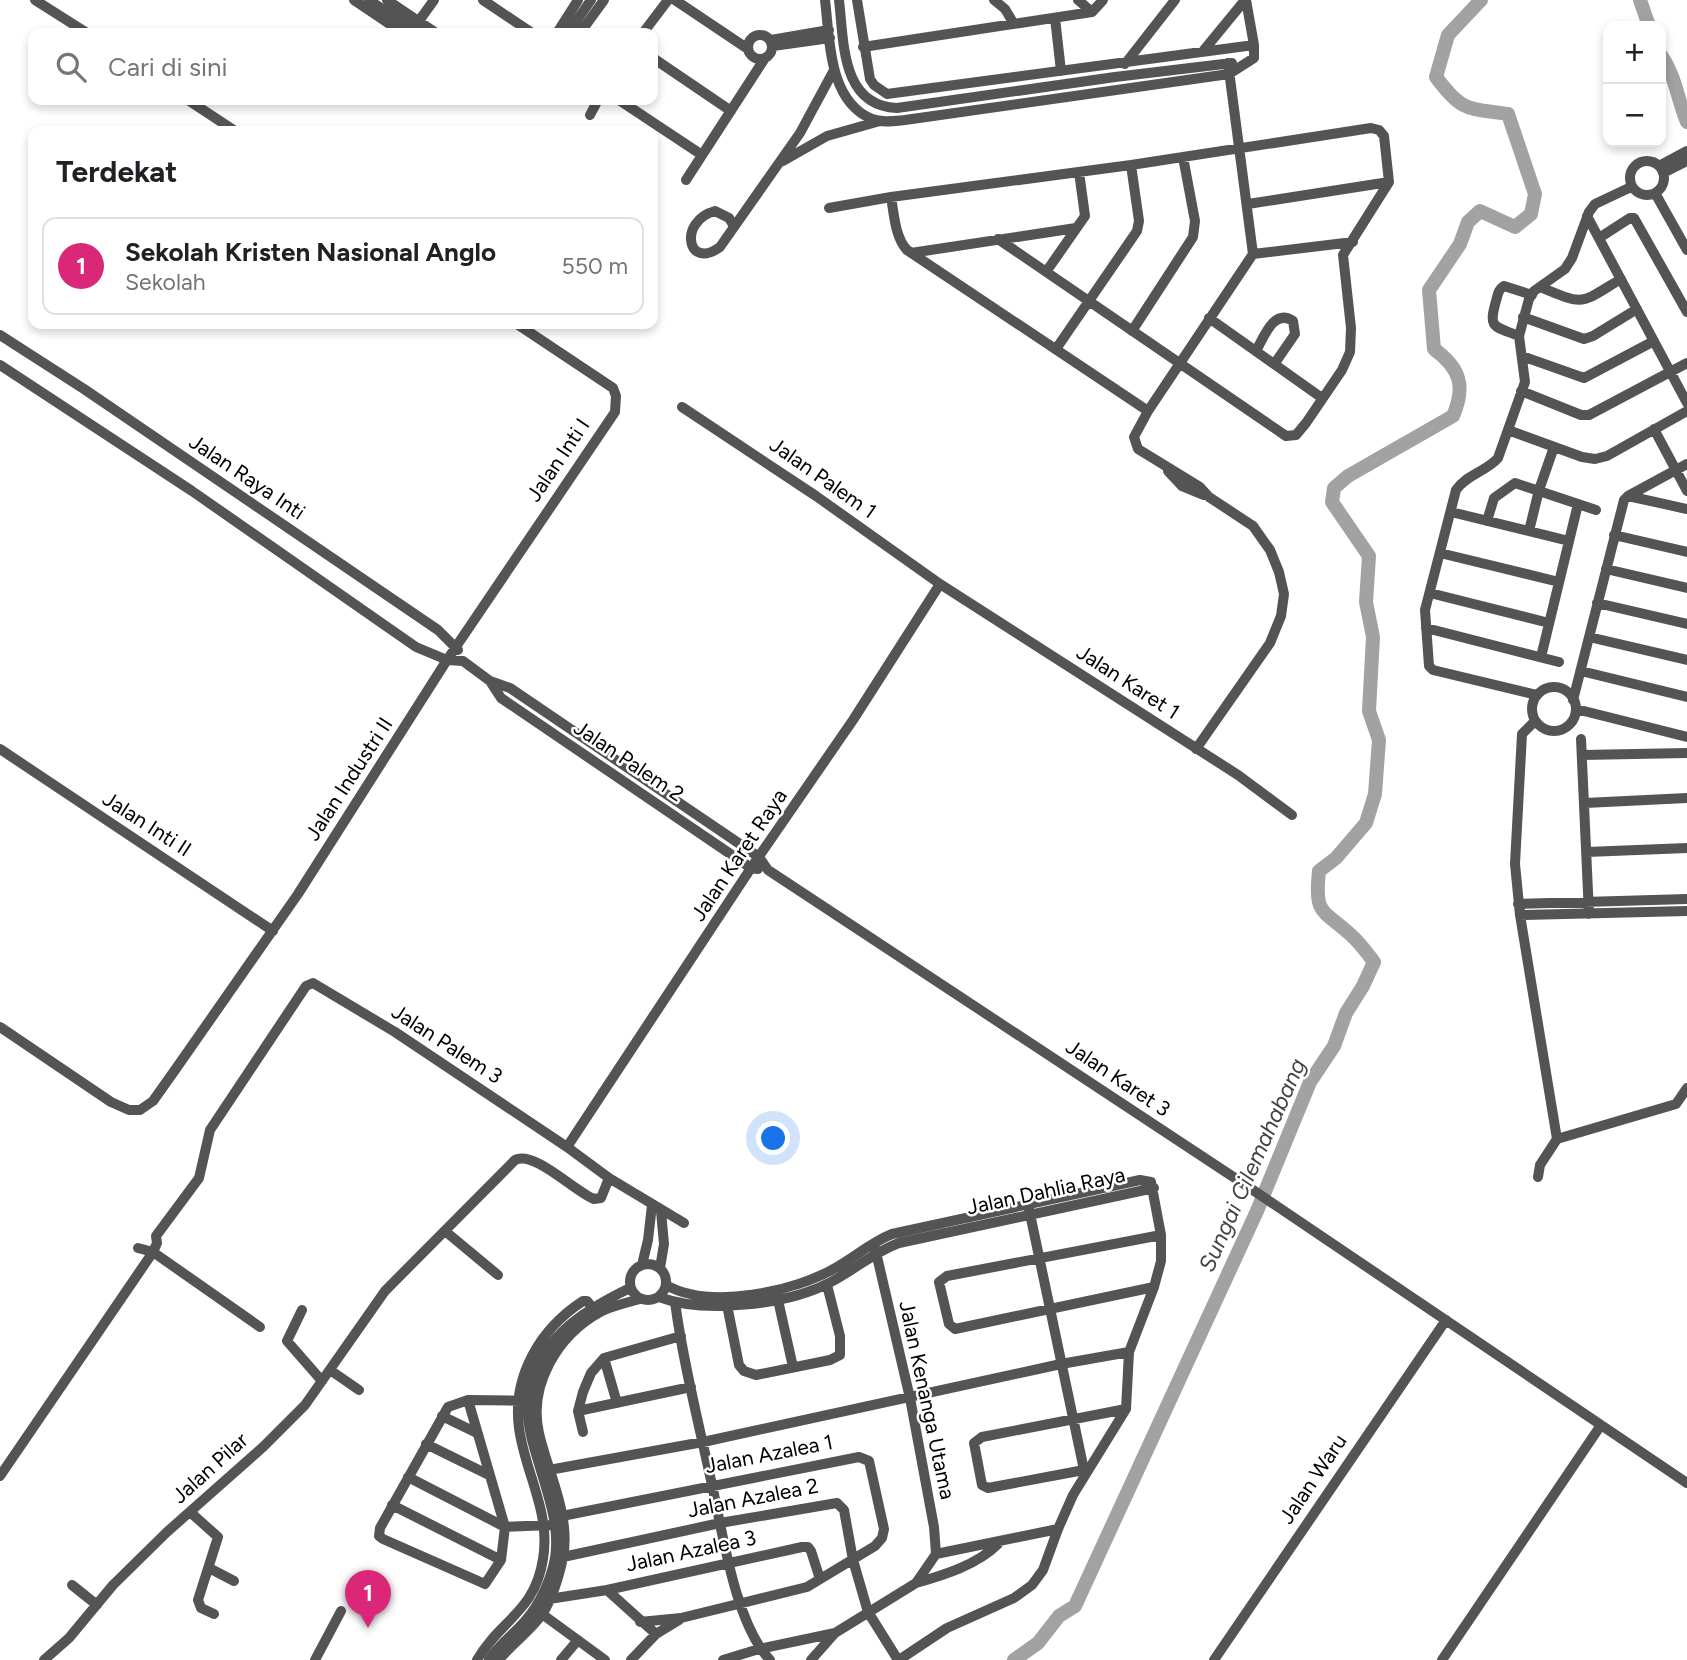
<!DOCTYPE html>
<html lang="id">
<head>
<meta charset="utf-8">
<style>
	:root { --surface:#fff; --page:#f2f2f2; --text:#202124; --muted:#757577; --line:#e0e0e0; --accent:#db2777 }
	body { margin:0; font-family:Figtree,sans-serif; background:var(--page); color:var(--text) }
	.controls { position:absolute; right:21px; top:21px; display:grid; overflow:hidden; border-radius:14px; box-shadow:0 4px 10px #0003 }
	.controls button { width:63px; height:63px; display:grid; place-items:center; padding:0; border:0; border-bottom:2px solid var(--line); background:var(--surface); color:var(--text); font:35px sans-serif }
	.you { position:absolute; left:774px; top:1139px; width:24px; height:24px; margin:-18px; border:5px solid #fff; border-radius:50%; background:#1a73e8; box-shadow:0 0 0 10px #1a73e833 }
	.badge { display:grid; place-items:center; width:46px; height:46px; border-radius:50%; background:var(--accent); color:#fff; font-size:23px; font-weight:700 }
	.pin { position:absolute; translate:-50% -58px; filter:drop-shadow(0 2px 4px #0008) }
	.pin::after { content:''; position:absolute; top:37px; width:24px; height:21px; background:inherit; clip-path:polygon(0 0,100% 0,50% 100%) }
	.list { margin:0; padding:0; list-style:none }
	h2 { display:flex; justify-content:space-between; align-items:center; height:91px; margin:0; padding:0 28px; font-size:30px }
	h2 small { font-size:23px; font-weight:400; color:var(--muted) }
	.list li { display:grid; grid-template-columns:46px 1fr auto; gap:21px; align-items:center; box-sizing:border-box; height:98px; margin:0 14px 14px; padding:0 14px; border:2px solid var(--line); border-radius:14px }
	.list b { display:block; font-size:26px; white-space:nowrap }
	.list p { margin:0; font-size:23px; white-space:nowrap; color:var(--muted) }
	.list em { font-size:23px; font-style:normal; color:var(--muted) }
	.icon { flex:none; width:38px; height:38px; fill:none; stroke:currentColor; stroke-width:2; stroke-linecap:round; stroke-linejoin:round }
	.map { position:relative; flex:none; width:1687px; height:1660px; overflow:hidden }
	.search { position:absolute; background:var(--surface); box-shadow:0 4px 10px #0003; left:28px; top:28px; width:630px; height:77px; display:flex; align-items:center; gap:18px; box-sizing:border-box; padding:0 24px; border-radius:14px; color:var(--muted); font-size:26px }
	.panel { position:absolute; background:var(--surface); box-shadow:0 4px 10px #0003; left:28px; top:126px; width:630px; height:203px; border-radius:14px }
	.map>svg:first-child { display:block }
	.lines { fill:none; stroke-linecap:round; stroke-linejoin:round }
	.river { stroke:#a2a2a2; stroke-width:14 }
	.minor { stroke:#545454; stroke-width:10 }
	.labels { text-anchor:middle; stroke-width:5; stroke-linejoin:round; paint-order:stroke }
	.street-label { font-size:21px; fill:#000; stroke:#fff }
	.water-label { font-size:23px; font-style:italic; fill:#434343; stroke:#fff }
</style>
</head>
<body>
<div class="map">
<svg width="1687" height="1660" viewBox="0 0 1687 1660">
	<rect width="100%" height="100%" fill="#fff"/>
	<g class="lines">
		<!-- river -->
		<path class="river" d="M1640,0l9,26
			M1661,55c15,22 16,43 26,67
			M1014,1660l24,-17 21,-27 16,-10 182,-395 53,-129 24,-36 12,-33 17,-27 11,-24c-7,-9 -14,-19 -22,-26 -29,-27 -38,-20 -33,-65l17,-13 30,-35 9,-29 4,-54 -10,-29 4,-74 -7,-35 3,-46 -37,-54 2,-14 14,-12 105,-60c13,-30 7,-48 -19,-67l-5,-59 31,-46 8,-22 12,-11 35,16 16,-13 4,-20 -27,-80c-41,-6 -46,-2 -72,-37l12,-42 33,-35"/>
		<!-- minor -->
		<path class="minor" d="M35,0l52,33
			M354,0l49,33
			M369,0l49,33
			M387,0l49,33
			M483,0l49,33
			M675,0l73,49
			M825,0c5,39 3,101 47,119 10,4 22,2 33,1l324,-46 25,-16v-13
			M839,0c5,42 2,106 58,108l218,-31 117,-14
			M857,0l13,79 4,6 13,9 367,-49 -8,-45
			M994,0l11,9 9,15
			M1078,0l14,12
			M1055,18l6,53
			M416,25l18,-25
			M557,33l21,-33
			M568,33l23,-33
			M580,33l24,-33
			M643,33l25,-33
			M748 47a12 12 0 1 1 24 0a12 12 0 1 1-24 0Z
			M771,40l58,-10
			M773,46l57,-8
			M863,47l229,-35 11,-12
			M1204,50l41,-50
			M653,58l78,53
			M1125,64l50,-64
			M188,100l47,31
			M522,100h2
			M619,100l83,55
			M590,115l8,-15
			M1630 178a17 17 0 1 1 34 0a17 17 0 1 1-34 0Z
			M783,161l44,-25 53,-15
			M1659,166l28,-15
			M1663,173l24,-12
			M686,180l79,-122
			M1655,193l32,57
			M891,197c3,17 4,40 16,53l241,161
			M1248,204l141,-22
			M829,208l62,-11 240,-32 240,-37 8,2 5,6 5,46 -46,73 8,73 -1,24 -8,18 -36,53 -10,12 -10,1 -288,-197
			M1587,216l100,187
			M734,226l-5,-8 -14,-7c-37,10 -28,60 5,36l80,-114 34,-63
			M1599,238l31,-20h4l53,94
			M911,253l165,-25
			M1253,254l100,-12
			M1046,272l39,-56 -6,-44
			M1540,287c46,19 39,17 81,-8
			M1523,317l61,22 9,-3 44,-27
			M1209,318l113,80
			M1132,331l61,-94 2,-16 -12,-64
			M0,335l84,54 354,241 20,20
			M1519,336c-25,-10 -31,-7 -23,-35 2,-7 2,-11 8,-15l28,9
			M1056,349l81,-118 2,-10 -8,-56
			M1256,351c8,-14 18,-43 37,-30l2,13 -20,29
			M1522,356l62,22 70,-37
			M0,365l192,126 224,156 31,13 16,1 27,20 20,7 249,169 9,13 479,316 440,297
			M1521,391l60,24h8l98,-52
			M682,407l134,89 124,88 298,191 54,40
			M1654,429l33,62
			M1508,430l74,27 13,2 12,-3 80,-45
			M1168,471l14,15 22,9
			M1628,496l59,13
			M1451,512l118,29
			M1487,521l7,-23 21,-15 81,27
			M1529,531l10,-41 15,-43
			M1614,535l73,17
			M1440,553l119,29
			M1606,569l81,19
			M1430,593l119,30
			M1597,603l90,21
			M1426,628l133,34
			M1589,637l98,23
			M1541,657l37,-153
			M1581,671l106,26
			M490,681l11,17 250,170 7,1
			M1532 709a22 22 0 1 1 44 0a22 22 0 1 1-44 0Z
			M1537,695l-104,-25 -4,-4 -4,-56 31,-120c10,-15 31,-19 42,-32l27,-76 -6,-46 10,-37 5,-8 31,-22 7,-11 17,-46 6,-8 36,-17
			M1573,700l51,-200 4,-4 59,-32
			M1576,709l111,28
			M1535,721l-13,13 -7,130 5,51 37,224 -17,26 -2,12
			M1581,739l8,175
			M0,749l273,182
			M1196,749l74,-106 11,-27 3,-22 -5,-22 -9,-22 -17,-24 -44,-29 -9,-10 -62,-38 -4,-12 14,-26 105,-157 -25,-191
			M1582,755l105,-2
			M1585,803l102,-5
			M1587,852l100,-4
			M1518,904l169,-5
			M1520,915l167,-4
			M0,1027l111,75 18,8h11l13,-9 22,-31 123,-176 149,-234 168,-248 1,-16 -3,-8 -96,-64
			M1557,1139l119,-35 11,-16
			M567,1147l184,-279 102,-148 87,-136
			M1029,1209l55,261 3,2
			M445,1231l53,44
			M138,1248l15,4 107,75
			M875,1248l35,150 24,129 2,27
			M630 1282a18 18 0 1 1 36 0a18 18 0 1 1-36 0Z
			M642,1265l6,-25 4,-35
			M660,1268l4,-24 -3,-33
			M666,1285c44,25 129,7 171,-18 19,-11 35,-25 55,-33l248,-54 11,2 10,53v26l-7,26 -25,65 -3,57 -53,86 -15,34 -15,41 -11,15 -18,13 -67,30 -48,32
			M1154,1287l-199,42 -6,-5 -10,-42 8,-6 214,-41
			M659,1297c45,17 127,8 170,-14 24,-12 45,-31 70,-40l255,-55
			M726,1300l13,65 5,6 12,4 74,-15 10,-5v-19l-13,-51
			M778,1300l15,67
			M675,1302c8,61 24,122 37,183 11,49 23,138 58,175
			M302,1310l-15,31 35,40
			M604,1358l13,45
			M330,1370l29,20
			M468,1400l37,127 -4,33 -16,24 -102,-45 -4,-3 1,-8 68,-121 20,-7 69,1
			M578,1411l113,-24
			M442,1416l35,17
			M583,1432l-5,-21 5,-19 8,-19 13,-15 77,-22
			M426,1444l63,31
			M549,1470l154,-28 358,-78 68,-12
			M1084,1470l-96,18 -6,-3 -8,-42 8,-6 144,-28
			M0,1476l153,-224 4,-9 -1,-7 43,-58 11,-48 96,-144 7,-3 82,49 172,115 42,31 75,45
			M408,1477l97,50 46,-2
			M392,1505l109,55
			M190,1512l28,25 -20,63 3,8 13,6
			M562,1516l297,-59 10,4 15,68 -2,9 -7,8 -68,41 -126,31 -41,4
			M936,1554l122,-25
			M563,1557l157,-34 117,-20 7,7 9,50 15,52 30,48
			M209,1568l25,13
			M916,1583c28,-8 61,-18 82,-39
			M72,1585l25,20
			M607,1590l49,44
			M549,1599l58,-9 195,-43h6l3,4 9,28
			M542,1614l63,46
			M44,1660l25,-22 44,-53 54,-53 96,-85 42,-42 80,-114 130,-131c19,-10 59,31 79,39l7,-1 8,-20
			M315,1660l26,-49
			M477,1660c23,-40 58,-48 66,-101 8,-47 -18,-86 -24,-131 -7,-52 21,-99 64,-127h4l5,6
			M489,1660c10,-16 24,-25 36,-39 15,-17 26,-41 30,-63 5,-32 -7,-63 -16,-94 -6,-19 -13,-42 -11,-63 5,-59 54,-90 102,-113
			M499,1660c13,-17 32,-29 44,-47 10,-16 16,-37 20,-55 8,-43 -15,-85 -24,-125 -11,-48 19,-98 61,-121 12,-6 26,-9 40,-13
			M561,1660l17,-20
			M631,1660l25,-26 23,-14
			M723,1660l36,-11 76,-16 81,-50 20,-29
			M811,1660l24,-27
			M1214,1660l232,-340
			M1442,1660l159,-235"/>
	</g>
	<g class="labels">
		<!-- street labels -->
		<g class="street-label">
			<text transform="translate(558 460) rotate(-56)" y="7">Jalan Inti I</text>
			<text transform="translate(247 477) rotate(34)" y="7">Jalan Raya Inti</text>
			<text transform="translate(823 478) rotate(35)" y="7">Jalan Palem 1</text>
			<text transform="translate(1128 682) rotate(33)" y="7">Jalan Karet 1</text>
			<text transform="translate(629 761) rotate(34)" y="7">Jalan Palem 2</text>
			<text transform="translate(349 779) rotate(-57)" y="7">Jalan Industri II</text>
			<text transform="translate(147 824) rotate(33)" y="7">Jalan Inti II</text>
			<text transform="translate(739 855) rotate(-56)" y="7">Jalan Karet Raya</text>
			<text transform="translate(447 1044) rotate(33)" y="7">Jalan Palem 3</text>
			<text transform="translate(1118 1078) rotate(34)" y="7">Jalan Karet 3</text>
			<text transform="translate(1046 1191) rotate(-12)" y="7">Jalan Dahlia Raya</text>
			<text transform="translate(927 1400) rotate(78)" y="7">Jalan Kenanga Utama</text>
			<text transform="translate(769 1454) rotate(-11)" y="7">Jalan Azalea 1</text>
			<text transform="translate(210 1468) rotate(-42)" y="7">Jalan Pilar</text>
			<text transform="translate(1313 1479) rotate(-56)" y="7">Jalan Waru</text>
			<text transform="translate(753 1498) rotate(-11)" y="7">Jalan Azalea 2</text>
			<text transform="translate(691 1551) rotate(-12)" y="7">Jalan Azalea 3</text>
		</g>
		<!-- water labels -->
		<g class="water-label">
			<text transform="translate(1252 1165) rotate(-66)" y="8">Sungai Cilemahabang</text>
		</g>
	</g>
</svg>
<div class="controls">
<button>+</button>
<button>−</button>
</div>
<div class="you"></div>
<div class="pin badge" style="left:368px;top:1628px">1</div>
<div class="search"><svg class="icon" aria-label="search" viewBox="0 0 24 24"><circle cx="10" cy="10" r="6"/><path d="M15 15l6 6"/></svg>Cari di sini</div>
<section class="panel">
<h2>Terdekat<small></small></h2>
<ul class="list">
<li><span class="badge">1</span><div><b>Sekolah Kristen Nasional Anglo</b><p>Sekolah</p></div><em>550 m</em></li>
</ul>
</section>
</div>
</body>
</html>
